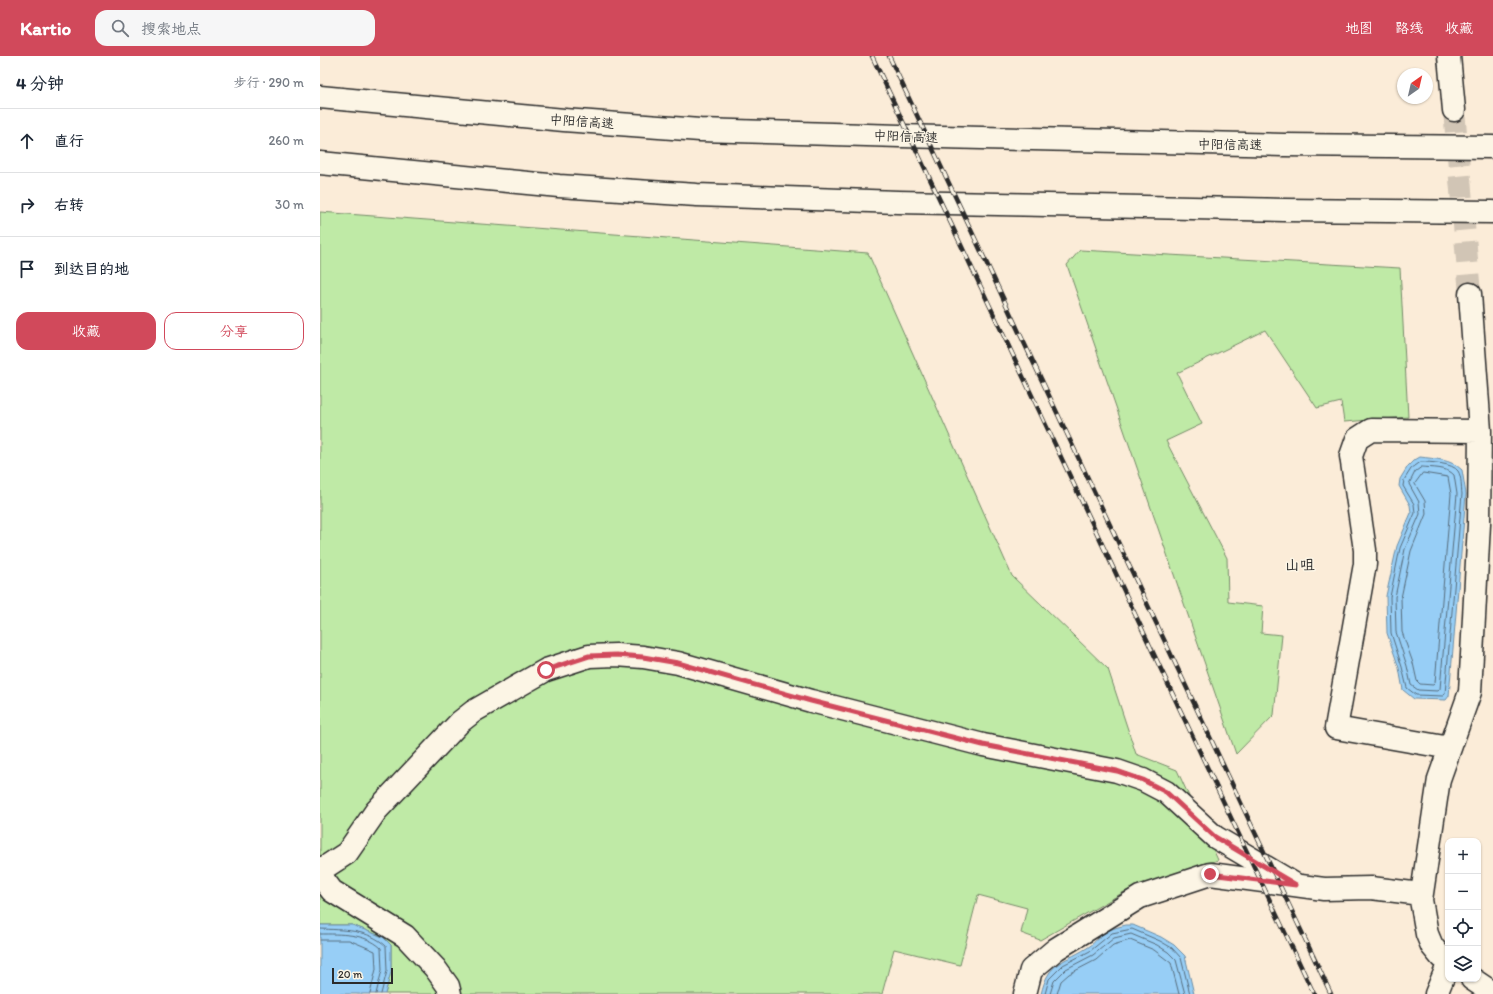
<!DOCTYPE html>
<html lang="zh">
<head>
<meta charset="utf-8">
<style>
	:root { --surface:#fff; --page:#f6f6f7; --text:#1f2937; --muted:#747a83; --line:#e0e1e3; --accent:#d1495b }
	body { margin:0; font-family:Itim,"LXGW WenKai TC",sans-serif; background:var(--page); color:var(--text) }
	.controls { position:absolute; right:12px; bottom:12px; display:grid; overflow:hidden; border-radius:8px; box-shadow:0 1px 3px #0004 }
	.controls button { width:36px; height:36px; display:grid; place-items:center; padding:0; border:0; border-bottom:1px solid var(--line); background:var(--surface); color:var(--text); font:20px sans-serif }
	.compass { position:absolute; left:1077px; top:12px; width:36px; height:36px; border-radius:50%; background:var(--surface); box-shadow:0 1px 3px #0004; rotate:34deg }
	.scale { position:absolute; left:12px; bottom:10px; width:61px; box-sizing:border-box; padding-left:4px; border:2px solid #2b2b2b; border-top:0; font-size:11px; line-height:14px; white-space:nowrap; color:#2b2b2b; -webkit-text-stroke:3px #fcf5e5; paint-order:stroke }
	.stop { position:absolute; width:12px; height:12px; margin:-9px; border:3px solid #d1495b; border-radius:50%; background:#fff }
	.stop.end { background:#d1495b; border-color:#fff; box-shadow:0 1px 4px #0008 }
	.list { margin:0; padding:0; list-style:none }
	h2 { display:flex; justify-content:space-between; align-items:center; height:52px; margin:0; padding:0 16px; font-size:17px }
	h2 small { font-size:13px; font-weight:400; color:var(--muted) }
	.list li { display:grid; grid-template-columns:26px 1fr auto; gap:12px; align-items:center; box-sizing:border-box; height:64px; padding:0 16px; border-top:1px solid var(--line) }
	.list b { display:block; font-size:15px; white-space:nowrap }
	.list em { font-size:13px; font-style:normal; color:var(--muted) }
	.actions { display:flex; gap:8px; padding:12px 16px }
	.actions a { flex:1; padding:9px 0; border:1px solid var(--accent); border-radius:12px; text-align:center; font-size:14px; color:var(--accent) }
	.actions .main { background:var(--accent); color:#fff }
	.icon { flex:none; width:22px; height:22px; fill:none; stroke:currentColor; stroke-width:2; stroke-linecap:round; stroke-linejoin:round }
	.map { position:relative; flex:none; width:1173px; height:938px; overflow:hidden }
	header { display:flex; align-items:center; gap:24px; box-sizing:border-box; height:56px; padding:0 20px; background:var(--accent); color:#fff }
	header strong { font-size:19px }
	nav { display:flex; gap:22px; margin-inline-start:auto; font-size:14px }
	.search { width:280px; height:36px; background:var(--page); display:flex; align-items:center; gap:10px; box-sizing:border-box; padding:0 14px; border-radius:12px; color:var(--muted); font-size:15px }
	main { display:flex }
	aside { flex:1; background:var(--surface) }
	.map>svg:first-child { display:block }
	.green { fill:#bfeaa6; stroke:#758a68 }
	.water { fill:#97cef6; stroke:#6c8da5 }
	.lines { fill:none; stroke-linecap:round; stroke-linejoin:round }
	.shore { stroke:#566c7c; stroke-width:1 }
	.minor-tunnel { stroke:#d1c5b5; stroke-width:22; stroke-dasharray:22 11; stroke-linecap:butt }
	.minor-casing { stroke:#2b2b2b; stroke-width:25 }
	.highway-casing { stroke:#2b2b2b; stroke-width:25 }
	.minor { stroke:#fcf5e5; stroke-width:22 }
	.highway { stroke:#fcf5e5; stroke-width:22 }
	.rail-casing { stroke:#2b2b2b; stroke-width:4.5 }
	.rail { stroke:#fcf5e5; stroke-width:3; stroke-dasharray:9; stroke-linecap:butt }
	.route { stroke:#d1495b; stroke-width:5 }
	.labels { text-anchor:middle; stroke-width:3; stroke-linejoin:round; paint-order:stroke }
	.street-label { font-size:13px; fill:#2b2b2b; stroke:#fcf5e5 }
	.quarter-label { font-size:15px; fill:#2b2b2b; stroke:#fcf5e5 }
</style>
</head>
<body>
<header>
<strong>Kartio</strong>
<div class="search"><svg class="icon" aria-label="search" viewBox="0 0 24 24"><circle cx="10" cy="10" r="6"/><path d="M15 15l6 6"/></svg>搜索地点</div>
<nav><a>地图</a><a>路线</a><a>收藏</a></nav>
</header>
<main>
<aside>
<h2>4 分钟<small>步行 · 290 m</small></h2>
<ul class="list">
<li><svg class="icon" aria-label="ahead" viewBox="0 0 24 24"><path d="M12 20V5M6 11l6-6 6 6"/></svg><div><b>直行</b></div><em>260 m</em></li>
<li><svg class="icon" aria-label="right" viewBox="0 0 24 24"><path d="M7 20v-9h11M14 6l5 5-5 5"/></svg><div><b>右转</b></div><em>30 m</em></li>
<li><svg class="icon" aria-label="arrive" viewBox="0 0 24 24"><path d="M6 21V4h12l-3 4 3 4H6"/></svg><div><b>到达目的地</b></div></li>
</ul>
<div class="actions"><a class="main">收藏</a><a>分享</a></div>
</aside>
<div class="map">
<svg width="1173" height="938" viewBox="0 0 1173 938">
	<rect width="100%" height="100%" fill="#fbecd8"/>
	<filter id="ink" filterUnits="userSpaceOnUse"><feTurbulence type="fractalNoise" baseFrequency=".025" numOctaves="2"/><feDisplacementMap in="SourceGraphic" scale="8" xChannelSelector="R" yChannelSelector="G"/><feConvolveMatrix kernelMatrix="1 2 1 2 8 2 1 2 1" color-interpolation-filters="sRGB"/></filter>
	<g filter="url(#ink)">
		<!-- green -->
		<path class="green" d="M0,156l548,41 144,323 96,93 28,85 41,16 41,90 -94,32 -84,48 -19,-7 6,-25 -49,-13 -18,70 -66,-16 -12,45h-497l6,-22v-27l-8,-8 -31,-12h-32z
			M760,194l320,18 8,149 -64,5 -3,-20 -24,6 -52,-78 -88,43 25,51 -36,17 61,117 1,44 35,4 -2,27 21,2 -8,80 -38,39 -169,-489z"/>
		<!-- water -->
		<path class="water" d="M1100,401c15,2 31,2 42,13l4,24 -17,202 -3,4 -32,-1 -11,-9 -4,-22 -12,-35 -1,-37 11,-50 14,-33 -1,-8 -11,-19 1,-7 8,-13 5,-5z
			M0,869h32l31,12 8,8v27l-6,22h-65z
			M806,869h7l28,12 13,8 11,11 9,38h-153c8,-33 20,-30 46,-46 6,-3 10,-10 16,-14 6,-5 15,-7 23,-9z"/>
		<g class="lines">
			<!-- shore -->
			<path class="shore" d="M1101,406c9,0 32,1 37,9 4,6 3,17 4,23l-17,200 -2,2 -27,-1 -9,-7 -5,-21 -11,-34 -1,-36 10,-49 15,-35 -1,-9 -11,-18 1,-6 7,-11z
				M1102,411c10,1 25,0 32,8l3,19 -17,195 -2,2 -20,-1 -7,-5 -4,-19 -11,-34 -1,-35 10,-48 15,-35 -1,-12 -10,-18 6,-12z
				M1103,417l25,4 3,17 -16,189 -2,2 -13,-1 -3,-3 -4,-18 -11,-31 -1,-34 10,-47 15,-37 -1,-13 -10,-17z
				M0,873c23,1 48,0 66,17l1,25 -6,23
				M0,878c20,0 45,-1 61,14l1,22 -6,24
				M0,884h29l26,11 1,18 -6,25
				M725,938l4,-15 14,-14 27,-14 22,-18 20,-4 28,12 12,7 9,10 9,36
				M730,938l4,-13 12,-12 27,-14 21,-17 17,-4 26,11 11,7 8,8 9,34
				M737,938l4,-13 8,-7 27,-14 17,-15 17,-5 24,10 17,13 8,31"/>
			<!-- minor-tunnel -->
			<path class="minor-tunnel" d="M1134,54l16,184"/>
			<defs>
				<path id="minor" d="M1129,0l5,54
					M1130,692l-114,-20 29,-164v-14l-14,-94 6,-17 14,-9 109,1
					M0,812h4l23,-15 29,-42 84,-89 14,-11 72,-41 43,-14 27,-1 27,2 35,6 133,38 172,44 134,26 26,9 23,12 49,45 81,48
					M0,819l12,16 73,45 30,32 13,18 2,8
					M1128,906l-7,-5 -9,-11 -5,-12 -6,-34 18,-121 31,-87 9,-168 1,-93 -10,-137
					M1152,923l21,14
					M705,938l6,-24 25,-21 84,-52 70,-23 114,15 47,-1 50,6
					M1116,938l12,-29"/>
				<path id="highway" d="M0,41l244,23 136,10 200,6 384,9 209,2
					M0,107l239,23 138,9 201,7 386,8 209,2"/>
			</defs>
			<!-- minor casing -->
			<use href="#minor" class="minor-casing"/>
			<!-- highway casing -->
			<use href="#highway" class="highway-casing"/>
			<!-- minor -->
			<use href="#minor" class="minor"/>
			<!-- highway -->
			<use href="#highway" class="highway"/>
			<defs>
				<path id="rail" d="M552,0l442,938
					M569,0l442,938"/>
			</defs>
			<!-- rail casing -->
			<use href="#rail" class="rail-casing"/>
			<!-- rail -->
			<use href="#rail" class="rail"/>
		</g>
	</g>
	<g class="lines" filter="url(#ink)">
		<!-- route -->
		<path class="route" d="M226,614l43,-14 27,-1 27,2 35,6 133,38 172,44 134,26 26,9 23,12 49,45 81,48 -86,-11"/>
	</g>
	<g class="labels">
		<!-- street labels -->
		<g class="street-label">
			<text transform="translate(262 65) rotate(4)" y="5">中阳信高速</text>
			<text transform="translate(586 80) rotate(2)" y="5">中阳信高速</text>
			<text transform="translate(910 88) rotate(1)" y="5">中阳信高速</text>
		</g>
		<!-- quarter labels -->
		<g class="quarter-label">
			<text x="980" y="514">山咀</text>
		</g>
	</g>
</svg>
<div class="controls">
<button>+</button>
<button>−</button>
<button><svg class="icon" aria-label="locate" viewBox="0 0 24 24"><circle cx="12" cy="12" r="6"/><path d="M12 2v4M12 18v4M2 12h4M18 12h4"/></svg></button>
<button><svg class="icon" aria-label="layers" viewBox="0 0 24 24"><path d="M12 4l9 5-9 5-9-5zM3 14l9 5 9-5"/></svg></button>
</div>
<svg class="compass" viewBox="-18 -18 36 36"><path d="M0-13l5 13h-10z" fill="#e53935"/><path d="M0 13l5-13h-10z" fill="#747a83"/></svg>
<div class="scale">20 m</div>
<div class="stop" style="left:226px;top:614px"></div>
<div class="stop end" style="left:890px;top:818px"></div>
</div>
</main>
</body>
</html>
